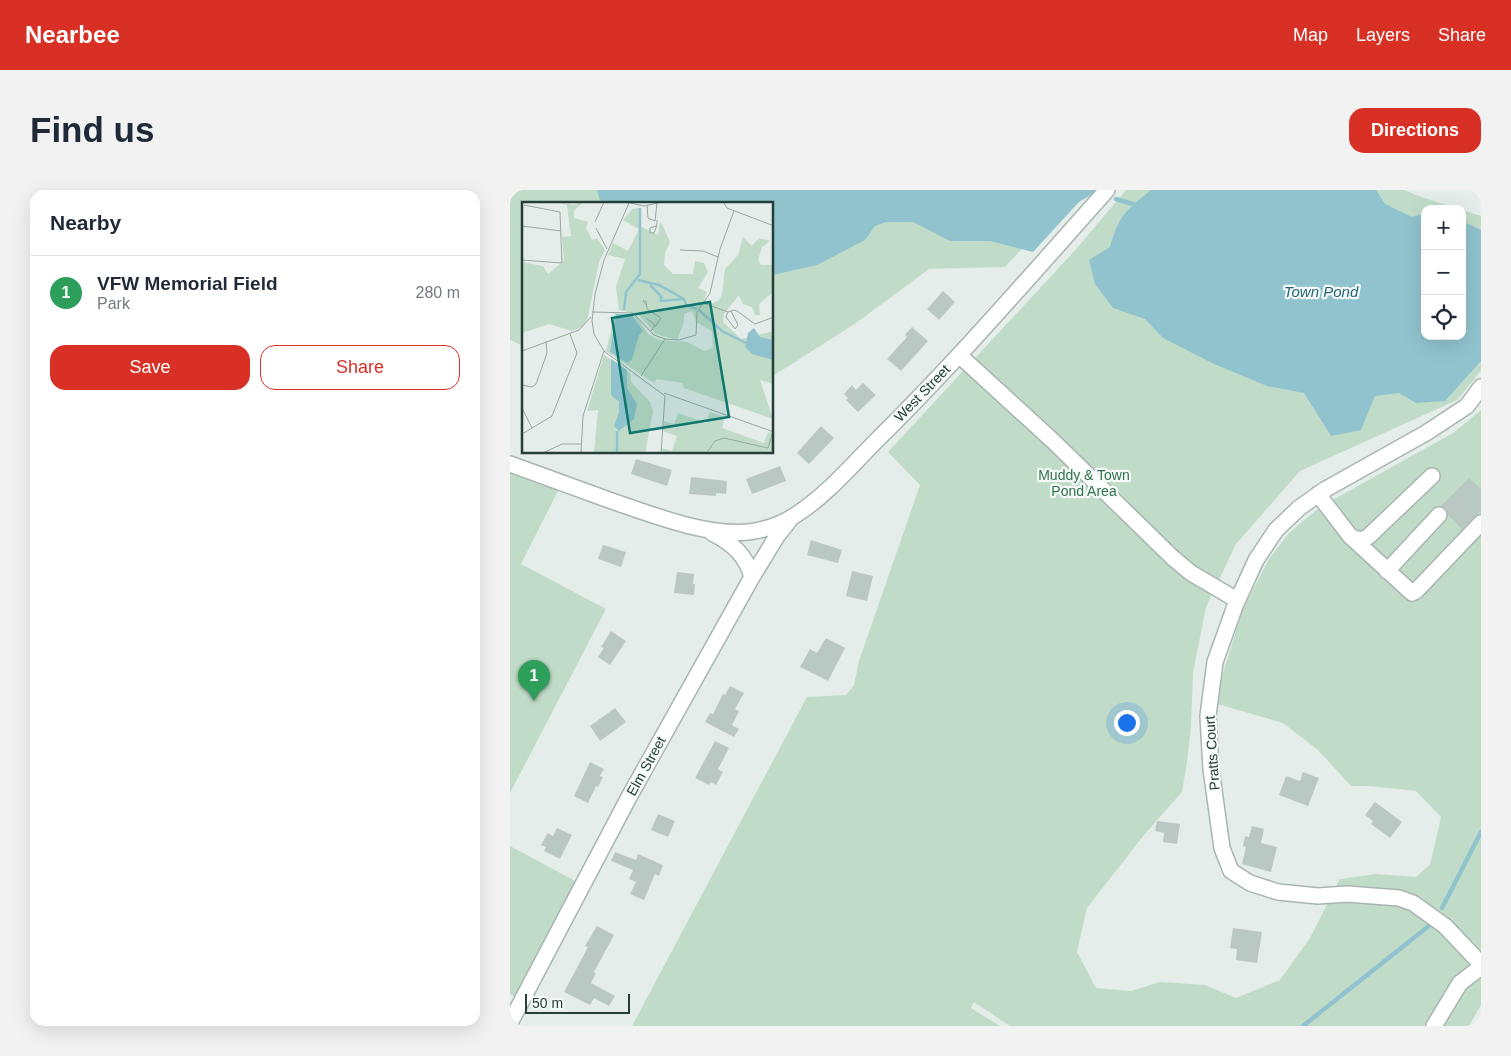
<!DOCTYPE html>
<html lang="en">
<head>
<meta charset="utf-8">
<style>
	:root { --surface:#fff; --page:#f2f2f3; --text:#1f2937; --muted:#747a83; --line:#e0e1e3; --accent:#d93025 }
	body { margin:0; font-family:Helvetica,sans-serif; background:var(--page); color:var(--text) }
	.controls { position:absolute; right:15px; top:15px; display:grid; overflow:hidden; border-radius:10px; box-shadow:0 5px 20px #0002 }
	.controls button { width:45px; height:45px; display:grid; place-items:center; padding:0; border:0; border-bottom:1px solid var(--line); background:var(--surface); color:var(--text); font:25px sans-serif }
	.scale { position:absolute; left:15px; bottom:12px; width:105px; box-sizing:border-box; padding-left:5px; border:2px solid #253e38; border-top:0; font-size:14px; line-height:18px; white-space:nowrap; color:#253e38; -webkit-text-stroke:4px #f5faf8; paint-order:stroke }
	.you { position:absolute; left:616px; top:532px; width:18px; height:18px; margin:-12px; border:4px solid #fff; border-radius:50%; background:#1a73e8; box-shadow:0 0 0 8px #1a73e833 }
	.badge { display:grid; place-items:center; width:32px; height:32px; border-radius:50%; background:var(--accent); color:#fff; font-size:16px; font-weight:700 }
	.pin { position:absolute; translate:-50% -41px; filter:drop-shadow(0 1px 2px #0008) }
	.pin::after { content:''; position:absolute; top:26px; width:18px; height:15px; background:inherit; clip-path:polygon(0 0,100% 0,50% 100%) }
	.list { margin:0; padding:0; list-style:none }
	h2 { display:flex; justify-content:space-between; align-items:center; height:65px; margin:0; padding:0 20px; font-size:21px }
	h2 small { font-size:16px; font-weight:400; color:var(--muted) }
	.list li { display:grid; grid-template-columns:32px 1fr auto; gap:15px; align-items:center; box-sizing:border-box; height:75px; padding:0 20px; border-top:1px solid var(--line) }
	.list b { display:block; font-size:19px; white-space:nowrap }
	.list p { margin:0; font-size:16px; white-space:nowrap; color:var(--muted) }
	.list em { font-size:16px; font-style:normal; color:var(--muted) }
	.actions { display:flex; gap:10px; padding:15px 20px }
	.actions a { flex:1; padding:11px 0; border:1px solid var(--accent); border-radius:15px; text-align:center; font-size:18px; color:var(--accent) }
	.actions .main { background:var(--accent); color:#fff }
	.icon { flex:none; width:28px; height:28px; fill:none; stroke:currentColor; stroke-width:2; stroke-linecap:round; stroke-linejoin:round }
	.map { position:relative; flex:none; width:971px; height:836px; overflow:hidden; border-radius:15px }
	header { display:flex; align-items:center; gap:30px; box-sizing:border-box; height:70px; padding:0 25px; background:var(--accent); color:#fff }
	header strong { font-size:24px }
	nav { display:flex; gap:28px; margin-inline-start:auto; font-size:18px }
	.intro { display:flex; align-items:center; justify-content:space-between; box-sizing:border-box; height:120px; padding:0 30px }
	h1 { margin:0; font-size:35px }
	.button { padding:12px 22px; border-radius:15px; background:var(--accent); color:#fff; font-size:18px; font-weight:700 }
	main { display:flex; gap:30px; padding:0 30px }
	aside { flex:1; background:var(--surface); border-radius:15px; box-shadow:0 5px 20px #0002 }
	.map>svg:first-child { display:block }
	.green { fill:#c0dcc8 }
	.water { fill:#91c3ce }
	.lines { fill:none; stroke-linecap:round; stroke-linejoin:round }
	.stream { stroke:#91c3ce; stroke-width:4.5 }
	.building { fill:#bac8c3 }
	.minor-casing { stroke:#a8b5b1; stroke-width:18 }
	.minor { stroke:#fff; stroke-width:15 }
	.labels { text-anchor:middle; stroke-width:4.5; stroke-linejoin:round; paint-order:stroke }
	.street-label { font-size:14px; fill:#253e38; stroke:#f5faf8 }
	.park-label { font-size:14px; fill:#32724c; stroke:#f5faf8 }
	.water-label { font-size:15px; font-style:italic; fill:#236676; stroke:#f5faf8 }
	.inset-river { fill:none; stroke:#91c3ce; stroke-width:2.5 }
	.inset-road { fill:none; stroke:#98a7a3; stroke-width:1 }
	.view { fill:#0f766e; fill-opacity:0.15; stroke:#0f766e; stroke-width:2.5 }
	.inset-edge { fill:none; stroke:#253e38; stroke-width:2.5 }
</style>
</head>
<body>
<header>
<strong>Nearbee</strong>
<nav><a>Map</a><a>Layers</a><a>Share</a></nav>
</header>
<div class="intro"><h1>Find us</h1><a class="button">Directions</a></div>
<main>
<aside>
<h2>Nearby<small></small></h2>
<ul class="list">
<li><span class="badge" style="background:#2e9e5b">1</span><div><b>VFW Memorial Field</b><p>Park</p></div><em>280 m</em></li>
</ul>
<div class="actions"><a class="main">Save</a><a>Share</a></div>
</aside>
<div class="map">
<svg width="971" height="836" viewBox="0 0 971 836">
	<rect width="100%" height="100%" fill="#e5edea"/>
	<!-- green -->
	<path class="green" d="M0,0h567l-72,77 -76,2 -73,54 -83,53 -1,-172h-248v142l-14,-6z
		M616,0h278l12,5 42,14h-33v127h37v-126l19,6v155l-24,29 -157,71 -64,73 -30,63 -13,66 -2,53 -4,36 -5,30 -38,43 -57,73 -10,44 19,36 35,3 29,-9 45,3 31,13 44,-18 30,-42 30,-59 37,-5 39,3 14,-12 11,-48 -25,-26 -46,-5h-19l-33,-36 -35,-27 -69,-20 28,-92 27,-52 20,-26 31,-26 133,-74 28,-23v595l-12,21h-459l-36,-24 -3,6 29,18h-368l175,-329 39,-2 8,-10 5,-24 61,-176 -32,-33 190,-205z
		M0,280l49,19 -38,75 85,45 -96,184z
		M0,656l67,36 -62,115 -5,-3z"/>
	<!-- water -->
	<path class="water" d="M87,0h502l-20,12 -46,50 -43,-11h-40l-37,-19h-27l-11,4 -10,14 -48,25 -44,10 -1,-71h-171z
		M641,0h225l9,14 27,13 13,-4v123h37v-114l4,1 15,7v131l-36,40 -29,2 -17,-10 -24,3 -14,34 -30,6 -27,-43 -37,-7 -53,-22 -51,-26 -18,-19 -32,-11 -18,-24 -6,-24 21,-13c9,-32 16,-37 41,-57z"/>
	<g class="lines">
		<!-- stream -->
		<path class="stream" d="M606,9l20,6
			M932,718l39,-76
			M793,836l127,-101"/>
	</g>
	<!-- building -->
	<path class="building" d="M433,101l12,11 -16,18 -12,-11z
		M402,137l16,14 -27,30 -14,-12 20,-22 -2,-2z
		M353,193l13,12 -18,17 -12,-12 2,-2 -4,-4 8,-9 4,5z
		M311,236l13,12 -25,26 -12,-11z
		M126,269l36,11 -5,16 -36,-12z
		M270,276l6,15 -34,13 -6,-15z
		M181,287l36,4 -1,13 -10,-1v3l-27,-2z
		M959,288l12,11v22l-19,18 -14,-14 -2,-6 -5,-3z
		M301,350l31,10 -4,13 -31,-8z
		M93,355l23,7 -5,15 -23,-8z
		M342,381l21,5 -6,25 -21,-5z
		M167,382l17,2 -1,10h2l-1,11 -20,-2z
		M101,441l15,10 -16,24 -12,-8 6,-9 -3,-1z
		M316,448l19,10 -17,33 -28,-14 10,-18 7,4z
		M220,496l14,7 -9,16 4,2 -7,14 7,4 -5,8 -29,-15 5,-9 3,1 10,-20 2,1z
		M105,518l11,14 -26,19 -10,-15z
		M205,551l14,7 -11,21 5,3 -7,13 -5,-3 -2,3 -14,-7z
		M80,572l14,7 -4,7 3,1 -5,10 -2,-1 -8,17 -14,-7z
		M793,582l16,6 -11,28 -29,-11 7,-19 14,5z
		M865,612l27,20 -12,16 -19,-14 2,-3 -8,-6z
		M148,624l17,7 -7,16 -17,-7z
		M647,631l23,3 -3,20 -14,-2 1,-9 -9,-2z
		M742,636l12,3 -3,14 16,4 -6,25 -29,-8 4,-17 -3,-1 2,-10 4,1z
		M47,638l15,7 -12,24 -16,-8 2,-4 -5,-2 7,-12 5,3z
		M105,662l21,8 2,-6 25,11 -4,11 -4,-2 -11,26 -14,-6 6,-12 -7,-3 4,-9 -22,-9z
		M87,736l17,9 -20,37 2,1 -5,10 24,13 -6,10 -15,-8 -4,7 -26,-13 24,-45 -3,-1z
		M723,738l29,4 -5,31 -21,-3 1,-11 -7,-1z"/>
	<g class="lines">
		<defs>
			<path id="minor" d="M449,165l94,86 120,117 18,15 46,27
				M971,197l-14,19 -41,27 -100,56 -27,19 -23,22 -20,30 -21,46 -20,56 -7,54 3,53 11,79 9,23 19,12 28,9 40,4 29,-2 52,4 14,5 32,23 36,38
				M0,274c33,12 66,24 99,36 41,14 96,36 139,32 16,-2 32,-7 46,-16 31,-19 58,-51 83,-76 81,-80 155,-166 230,-250
				M808,304l32,42c7,4 13,5 19,0l63,-60
				M202,343c20,10 34,22 40,44
				M840,346l62,57 4,-2 65,-68
				M877,381l52,-56
				M0,833l119,-226 123,-220 25,-41 12,-15
				M924,836l26,-43 21,-16"/>
		</defs>
		<!-- minor casing -->
		<use href="#minor" class="minor-casing"/>
		<!-- minor -->
		<use href="#minor" class="minor"/>
	</g>
	<g class="labels">
		<!-- street labels -->
		<g class="street-label">
			<text transform="translate(412 203) rotate(-46)" y="5">West Street</text>
			<text transform="translate(702 563) rotate(-94)" y="5">Pratts Court</text>
			<text transform="translate(136 576) rotate(-61)" y="5">Elm Street</text>
		</g>
		<!-- park labels -->
		<g class="park-label">
			<text x="574" y="290">Muddy &amp; Town<tspan x="574" dy="16">Pond Area</tspan></text>
		</g>
		<!-- water labels -->
		<g class="water-label">
			<text x="811" y="107">Town Pond</text>
		</g>
	</g>
	<!-- overview -->
	<g transform="translate(12 12)">
		<rect width="251" height="251" fill="#e5edea"/>
		<path d="M34,0l18,3 9,-3 -9,9v7l14,4 -2,6 6,12 5,-2 8,12 -6,12 -12,59 -5,6 -10,4 -23,-7 -27,9v-71l21,4 5,8 16,-13 -2,-24 9,-1 -4,-31zM117,6l1,18 18,9 2,-13 2,2 8,18 -5,11 -1,12 9,9h20l2,-13 9,2 4,9 -10,16 9,4 -3,8 7,4 8,-4 3,-6 3,-25 13,-14 5,-18 9,9 7,-8 11,3 -8,6 -4,13 3,5h12v27l-14,12 1,11h-5l-3,-8 -9,-3 -4,-9 -15,19 -1,8 18,17 32,-8v53l-13,-4 13,39 -89,-31 -2,-5 -25,-4 -3,4 -48,-32 9,-38 22,4 11,17 10,6 30,2 16,9 9,-3 -1,-17 -16,-9 -4,-11 -8,3v8l-7,18 -21,-6 -18,-20 -19,-4 -3,-23 9,-28 -17,-4 5,-12 15,8 11,-22 -16,-9 9,-11zM82,153l26,18 1,9 19,20 3,9 -8,42h-51l4,-43 -11,1zM188,210l15,5 -3,11 42,15 4,-11 5,1v20h-111l-1,-5 11,3 5,-15 -15,-5 2,-10 10,3 4,-11 28,10z" fill="#c0dcc8"/>
		<path d="M94,112h15l12,17 -4,4 -7,24 -5,4 -17,-11zM232,126l6,9 13,3v20l-21,-6 -7,-7 3,-14zM89,157l16,11v18l10,16 -3,15 -15,12 -5,-5 5,-14v-10l-8,-7z" fill="#91c3ce"/>
		<path class="inset-river" d="M116,78l21,5 25,14 2,6 11,4M128,83l11,11v5l23,-2M102,108l2,-18 14,-18v-66M177,108l23,21 24,12M95,229v22"/>
		<path class="inset-road" d="M104,0l18,4 18,-4M201,0l4,6 47,18M107,1l-25,57 -9,34 -3,27 2,13 10,17 61,45 -4,57M125,3l1,13 7,3 2,-18M73,20l9,-20M0,24l39,5M134,24l-6,2v5h4l2,-5 1,-5v-3M74,26l11,21M158,48l23,1 15,6M0,58l40,3 -2,-51 -36,-7M181,101l25,9M125,104l-4,-5h3l1,8 14,9 -6,9M209,109l7,14 -3,4 -9,-12 2,-5 6,-2 3,1 18,13 19,-7M70,110l41,1 21,22 11,4 14,1 17,-5 1,-23 13,-19 10,-44 14,-38M124,116l9,7 -4,6M0,149l57,-21 12,-13M119,174l24,-37M0,183l10,2 4,-3 11,-31 -1,-12M142,191l110,39M0,206l10,20M0,232l30,-18 25,-63 -7,-19M186,249l7,-10 9,-3 44,10 5,-16M21,251l19,-9h19M59,251l2,-37 21,-65"/>
		<path class="view" d="M188,100l19,115 -99,16 -18,-115z"/>
		<rect width="251" height="251" class="inset-edge"/>
	</g>
</svg>
<div class="controls">
<button>+</button>
<button>−</button>
<button><svg class="icon" aria-label="locate" viewBox="0 0 24 24"><circle cx="12" cy="12" r="6"/><path d="M12 2v4M12 18v4M2 12h4M18 12h4"/></svg></button>
</div>
<div class="scale">50 m</div>
<div class="you"></div>
<div class="pin badge" style="left:24px;top:511px;background:#2e9e5b">1</div>
</div>
</main>
</body>
</html>
